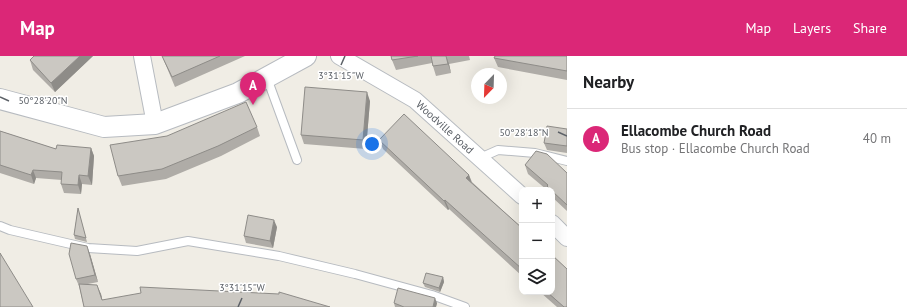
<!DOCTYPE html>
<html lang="en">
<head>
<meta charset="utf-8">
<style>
	:root { --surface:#fff; --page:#f2f2f2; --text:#202124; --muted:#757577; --line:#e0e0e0; --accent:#db2777 }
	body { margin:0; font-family:"PT Sans",sans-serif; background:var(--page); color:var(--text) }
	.controls { position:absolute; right:12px; bottom:12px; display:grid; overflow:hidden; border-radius:8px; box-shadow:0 4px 16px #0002 }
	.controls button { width:36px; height:36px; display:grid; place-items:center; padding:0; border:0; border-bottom:1px solid var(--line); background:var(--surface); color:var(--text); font:20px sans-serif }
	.compass { position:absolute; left:471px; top:12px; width:36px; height:36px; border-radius:50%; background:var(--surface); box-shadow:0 4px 16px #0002; rotate:203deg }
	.you { position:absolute; left:372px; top:88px; width:14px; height:14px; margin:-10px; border:3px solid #fff; border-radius:50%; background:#1a73e8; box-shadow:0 0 0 6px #1a73e833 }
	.badge { display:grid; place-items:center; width:26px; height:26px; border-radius:50%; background:var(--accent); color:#fff; font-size:13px; font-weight:700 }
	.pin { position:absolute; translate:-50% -33px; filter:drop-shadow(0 1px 2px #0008) }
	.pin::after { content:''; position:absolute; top:21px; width:14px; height:12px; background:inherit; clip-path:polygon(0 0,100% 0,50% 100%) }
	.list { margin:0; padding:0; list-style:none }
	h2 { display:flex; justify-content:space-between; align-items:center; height:52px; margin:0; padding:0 16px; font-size:17px }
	h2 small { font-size:13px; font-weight:400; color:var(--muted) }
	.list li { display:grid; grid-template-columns:26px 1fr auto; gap:12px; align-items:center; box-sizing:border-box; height:60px; padding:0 16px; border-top:1px solid var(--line) }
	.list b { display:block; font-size:15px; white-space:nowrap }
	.list p { margin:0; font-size:13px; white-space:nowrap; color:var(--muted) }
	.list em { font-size:13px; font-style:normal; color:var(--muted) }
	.icon { flex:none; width:22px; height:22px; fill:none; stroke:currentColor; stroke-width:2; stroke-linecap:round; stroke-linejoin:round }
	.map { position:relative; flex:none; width:567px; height:251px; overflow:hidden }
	header { display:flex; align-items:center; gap:24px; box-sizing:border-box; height:56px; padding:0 20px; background:var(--accent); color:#fff }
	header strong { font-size:19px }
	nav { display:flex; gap:22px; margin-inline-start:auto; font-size:14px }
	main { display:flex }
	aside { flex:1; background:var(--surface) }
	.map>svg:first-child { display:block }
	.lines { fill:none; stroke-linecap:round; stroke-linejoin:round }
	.service-casing { stroke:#b7bbc0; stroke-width:10 }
	.minor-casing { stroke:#b7bbc0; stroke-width:18 }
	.tertiary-casing { stroke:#b7bbc0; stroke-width:22 }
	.service { stroke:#fff; stroke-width:8 }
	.minor { stroke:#fff; stroke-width:16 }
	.tertiary { stroke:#fff; stroke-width:20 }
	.wall { fill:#afaca7 }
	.shaded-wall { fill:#8e8c88 }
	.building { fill:#cbc8c2; stroke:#8e8c88 }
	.ticks { fill:none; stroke:#5c6167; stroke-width:1.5 }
	.labels { text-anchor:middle; stroke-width:3; stroke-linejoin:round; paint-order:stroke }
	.street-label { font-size:11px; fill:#5c6167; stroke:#fff }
	.ticks-label { font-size:10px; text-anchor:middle; fill:#5c6167; stroke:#fff; stroke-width:3; stroke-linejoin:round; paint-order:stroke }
</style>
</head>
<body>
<header>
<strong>Map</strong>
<nav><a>Map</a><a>Layers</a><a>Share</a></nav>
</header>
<main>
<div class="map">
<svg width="567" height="251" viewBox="0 0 567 251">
	<rect width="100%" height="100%" fill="#f0ede5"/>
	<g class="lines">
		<defs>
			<path id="service" d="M267,22l30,82
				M480,102l18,-8 37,3 32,8
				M0,170l10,4 78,18 49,3 51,-10 91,15 76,18 77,21 33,12"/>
			<path id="minor" d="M142,0l13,68
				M339,0l76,44 107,96
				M552,167l15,15"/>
			<path id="tertiary" d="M0,43l104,28 51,-3 83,-31 68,-37"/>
		</defs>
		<!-- service casing -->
		<use href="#service" class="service-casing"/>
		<!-- minor casing -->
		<use href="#minor" class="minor-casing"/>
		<!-- tertiary casing -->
		<use href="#tertiary" class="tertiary-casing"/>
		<!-- service -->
		<use href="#service" class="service"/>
		<!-- minor -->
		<use href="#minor" class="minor"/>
		<!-- tertiary -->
		<use href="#tertiary" class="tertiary"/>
	</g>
	<!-- wall -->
	<path class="wall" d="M34,0h59l-38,36 -22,-22 -3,-10z
		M162,0h83l-70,31z
		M391,0h78l1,4 -21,4 2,9 -15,3 -4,-13 -36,7 -4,-10z
		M567,0v24l-69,-13 -4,-9z
		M370,45l-4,48 -62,-5 -3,-9z
		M257,71l3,9 -39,20 -55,23 -44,7 -4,-10z
		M567,73v24l-20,-3 -3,-7z
		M0,75l56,18 35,-1 3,8 -2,29 -10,-1 -1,10 -17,-1 -3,-9 1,-4 -26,-2 -2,6 -34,-11z
		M379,84l90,35 3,7 50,46v48l-73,-67 -1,1 -65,-61z
		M525,109l42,8v38l-15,-14v-7h-5l-19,-16z
		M78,152l1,5 8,29 -12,-3 -1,-4z
		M277,171l-4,21 -27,-5 -2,-7z
		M90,198l8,28 -10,2 13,10 1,6 228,7h-246l-5,-21 -3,-7z
		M443,221l1,5 -4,10 -15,-5 -2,-4z
		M540,236h12l15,15h-10z
		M394,247h43l-1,4h-41z"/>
	<!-- shaded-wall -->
	<path class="shaded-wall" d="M80,0h13l-38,36 -4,-9z
		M446,0l3,8 2,9 -3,-9z
		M367,36l3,9 -4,48 -3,-9z
		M91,92l3,8 -2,29 -4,-9z
		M33,114l3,8 -2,6 -3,-9z
		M79,119l3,9 -1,10 -3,-9z
		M469,119l3,9 -6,-6z
		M445,144l4,9 -1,1 -4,-9z
		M274,164l3,7 -4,21 -3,-7z
		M87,190l3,8 8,28 -3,-7z
		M443,221l1,5 -4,10 -1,-4z
		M97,229l4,9 3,13 -2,-7z
		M435,242l2,5 -1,4h-3z"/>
	<!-- building -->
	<path class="building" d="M34,0h46l-29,27 -21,-23z
		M162,0h58l-48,21z
		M391,0h27l-26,4z
		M431,0h15l2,8 -15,2z
		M495,0h72v15l-73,-13z
		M305,31l62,5 -4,48 -62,-5z
		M246,46l11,25 -39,19 -56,23 -44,7 -8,-31 57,-9z
		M404,58l65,61 -3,3 56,50v41l-77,-69 -1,1 -65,-61z
		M547,70l20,3v17l-23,-3z
		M0,75l56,18 1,-4 34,3 -3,28 -9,-1 -1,10 -17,-1 1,-12 -29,-2 -2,5 -31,-10z
		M536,95l11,3 20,19v32l-15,-14v-1h-1l-4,-4 1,-1 -23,-20z
		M78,152l8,30 -12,-3z
		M248,159l26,5 -4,21 -26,-5z
		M71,187l16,3 8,29 -19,4 -7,-25z
		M0,197l33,54h-33z
		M552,199l15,14v38h-3l-17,-15h5z
		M426,217l17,4 -4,11 -16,-5z
		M79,228l18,1 5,15 39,-7 -1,-6 139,7v-2l51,15h-246z
		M398,232l37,10 -2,9h-29l-10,-4z"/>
	<!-- ticks -->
	<path class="ticks" d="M341,9l4,-9M0,41l9,4M558,76l9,4M238,251l4,-9"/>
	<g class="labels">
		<!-- street labels -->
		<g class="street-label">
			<text transform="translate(445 71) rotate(42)" y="4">Woodville Road</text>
		</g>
	</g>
	<g class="ticks-label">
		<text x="341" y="23">3°31'15"W</text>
		<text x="43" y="48">50°28'20"N</text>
		<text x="524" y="80">50°28'18"N</text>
		<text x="242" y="235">3°31'15"W</text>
	</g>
</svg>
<div class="controls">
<button>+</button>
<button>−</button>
<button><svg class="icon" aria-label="layers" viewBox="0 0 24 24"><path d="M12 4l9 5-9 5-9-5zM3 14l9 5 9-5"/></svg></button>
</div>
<svg class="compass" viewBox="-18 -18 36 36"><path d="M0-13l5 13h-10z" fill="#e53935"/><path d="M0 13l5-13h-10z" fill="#757577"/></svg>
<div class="you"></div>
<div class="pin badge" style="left:253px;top:49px">A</div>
</div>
<aside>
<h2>Nearby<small></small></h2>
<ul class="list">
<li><span class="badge">A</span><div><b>Ellacombe Church Road</b><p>Bus stop · Ellacombe Church Road</p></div><em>40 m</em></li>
</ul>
</aside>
</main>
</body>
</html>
